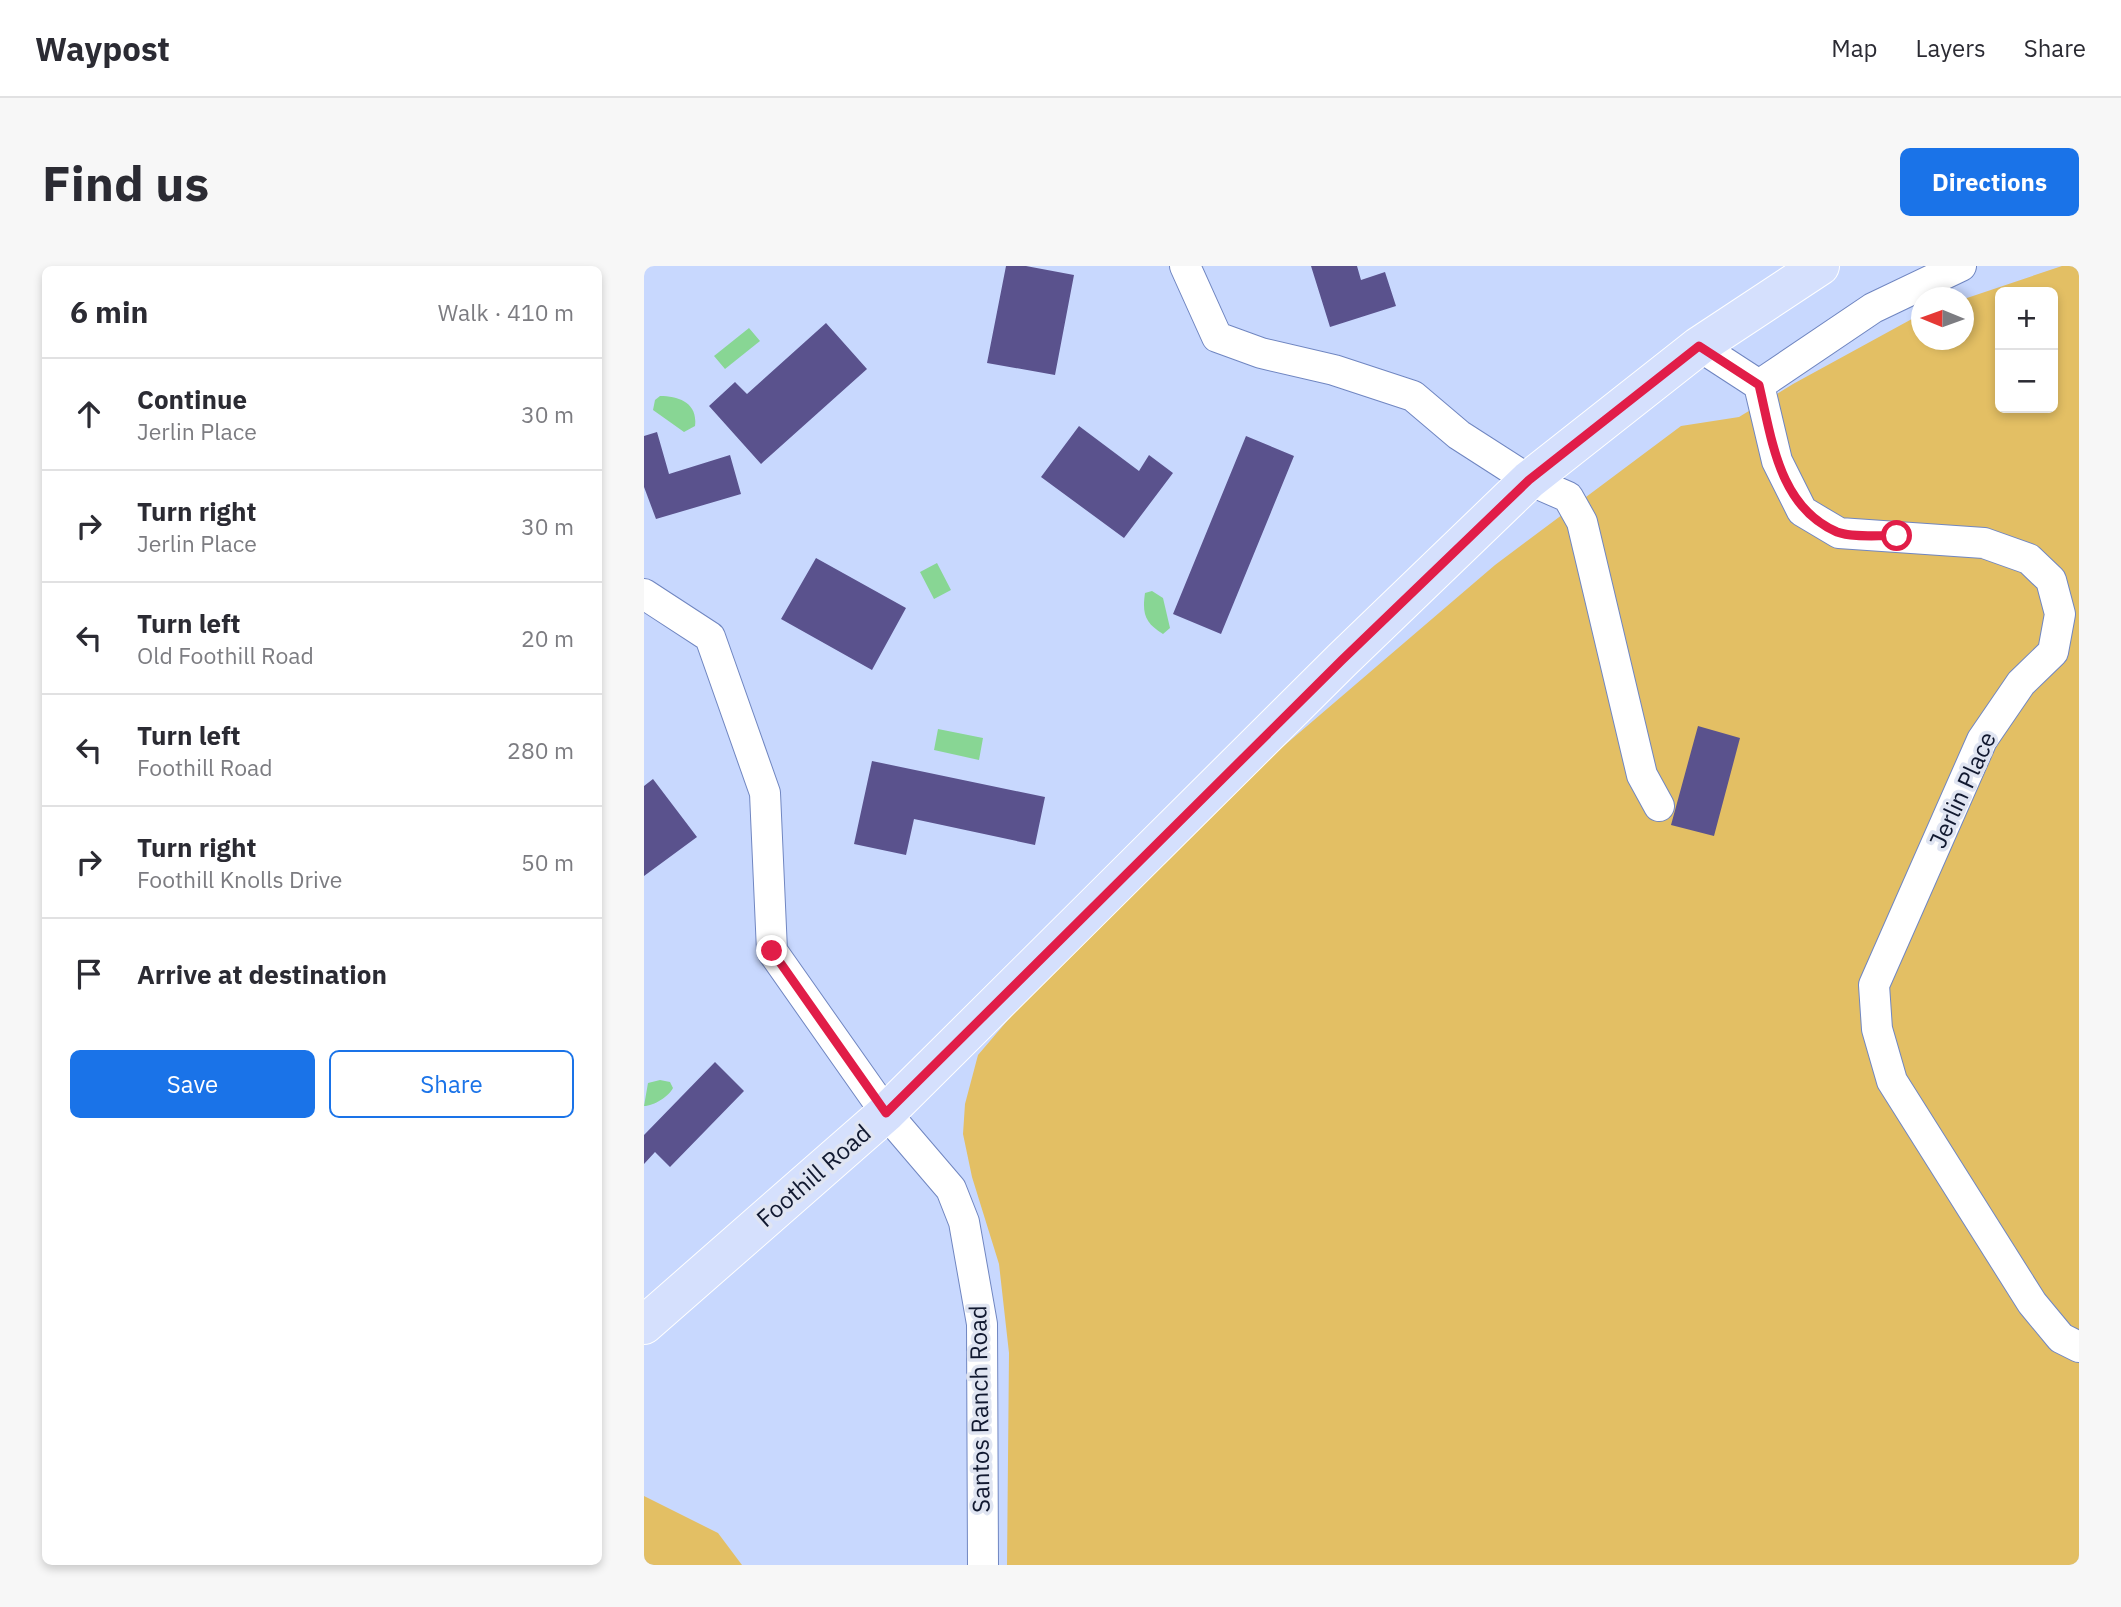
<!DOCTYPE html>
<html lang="en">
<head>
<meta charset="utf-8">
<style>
	:root { --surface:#fff; --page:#f7f7f7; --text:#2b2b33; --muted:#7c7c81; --line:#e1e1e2; --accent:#1a73e8 }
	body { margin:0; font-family:"IBM Plex Sans",sans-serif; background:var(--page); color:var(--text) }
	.controls { position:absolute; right:21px; top:21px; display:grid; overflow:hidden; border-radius:10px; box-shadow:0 4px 10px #0003 }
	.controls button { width:63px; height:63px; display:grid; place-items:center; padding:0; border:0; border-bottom:2px solid var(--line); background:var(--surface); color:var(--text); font:35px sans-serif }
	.compass { position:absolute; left:1267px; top:21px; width:63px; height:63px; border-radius:50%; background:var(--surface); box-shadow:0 4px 10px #0003; rotate:271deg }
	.stop { position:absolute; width:21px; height:21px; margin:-16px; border:5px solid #e11d48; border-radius:50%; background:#fff }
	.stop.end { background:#e11d48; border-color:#fff; box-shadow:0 2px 7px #0008 }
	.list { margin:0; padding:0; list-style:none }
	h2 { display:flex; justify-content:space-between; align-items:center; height:91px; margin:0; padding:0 28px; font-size:30px }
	h2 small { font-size:23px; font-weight:400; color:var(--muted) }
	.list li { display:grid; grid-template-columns:46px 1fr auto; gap:21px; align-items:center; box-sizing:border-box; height:112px; padding:0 28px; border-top:2px solid var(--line) }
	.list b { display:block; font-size:26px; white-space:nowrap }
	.list p { margin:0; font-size:23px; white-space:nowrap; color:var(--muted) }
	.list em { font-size:23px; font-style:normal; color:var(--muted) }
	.actions { display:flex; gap:14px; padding:21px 28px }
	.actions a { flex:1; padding:16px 0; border:2px solid var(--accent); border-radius:10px; text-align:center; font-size:24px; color:var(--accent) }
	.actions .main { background:var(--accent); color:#fff }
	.icon { flex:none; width:38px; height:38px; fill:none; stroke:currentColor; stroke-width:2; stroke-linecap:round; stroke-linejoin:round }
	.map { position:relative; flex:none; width:1435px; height:1299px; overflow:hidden; border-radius:10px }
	header { display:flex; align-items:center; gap:42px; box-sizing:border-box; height:98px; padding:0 35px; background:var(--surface); border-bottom:2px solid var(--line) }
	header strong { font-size:33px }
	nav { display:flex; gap:38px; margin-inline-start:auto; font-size:24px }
	.intro { display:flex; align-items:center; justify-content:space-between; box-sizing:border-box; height:168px; padding:0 42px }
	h1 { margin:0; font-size:49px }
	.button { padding:18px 32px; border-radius:10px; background:var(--accent); color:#fff; font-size:24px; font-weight:700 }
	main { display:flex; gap:42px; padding:0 42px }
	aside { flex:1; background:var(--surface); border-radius:10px; box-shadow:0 4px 10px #0003 }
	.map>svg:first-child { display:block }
	.green { fill:#e3bf64; fill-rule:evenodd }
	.water { fill:#88d694 }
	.building { fill:#5a528d }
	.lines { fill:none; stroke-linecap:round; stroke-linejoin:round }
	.minor-casing { stroke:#7086c1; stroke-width:32 }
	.major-casing { stroke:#fff; stroke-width:40 }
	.minor { stroke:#fff; stroke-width:30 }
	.major { stroke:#d5e0fd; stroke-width:38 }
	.route { stroke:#e11d48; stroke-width:9 }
	.labels { text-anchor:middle; stroke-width:7; stroke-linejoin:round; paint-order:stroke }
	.street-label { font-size:24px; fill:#111930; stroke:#e0e5f2 }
</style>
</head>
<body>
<header>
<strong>Waypost</strong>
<nav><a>Map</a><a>Layers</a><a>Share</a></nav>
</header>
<div class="intro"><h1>Find us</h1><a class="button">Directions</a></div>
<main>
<aside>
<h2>6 min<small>Walk · 410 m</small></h2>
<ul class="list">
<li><svg class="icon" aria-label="ahead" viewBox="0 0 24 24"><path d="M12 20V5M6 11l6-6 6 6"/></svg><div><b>Continue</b><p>Jerlin Place</p></div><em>30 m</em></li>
<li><svg class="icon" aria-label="right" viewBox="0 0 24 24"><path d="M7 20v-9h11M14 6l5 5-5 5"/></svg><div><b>Turn right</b><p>Jerlin Place</p></div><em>30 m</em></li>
<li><svg class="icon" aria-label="left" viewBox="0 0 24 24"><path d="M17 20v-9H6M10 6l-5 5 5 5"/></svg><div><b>Turn left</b><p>Old Foothill Road</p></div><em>20 m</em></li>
<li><svg class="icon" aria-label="left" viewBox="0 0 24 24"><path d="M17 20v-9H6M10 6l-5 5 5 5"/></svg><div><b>Turn left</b><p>Foothill Road</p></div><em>280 m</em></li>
<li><svg class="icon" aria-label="right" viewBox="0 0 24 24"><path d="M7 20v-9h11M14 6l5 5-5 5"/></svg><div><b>Turn right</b><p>Foothill Knolls Drive</p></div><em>50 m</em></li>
<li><svg class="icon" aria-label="arrive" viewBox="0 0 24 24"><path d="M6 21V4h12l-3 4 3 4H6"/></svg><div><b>Arrive at destination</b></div></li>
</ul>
<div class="actions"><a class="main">Save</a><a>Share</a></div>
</aside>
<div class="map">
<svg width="1435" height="1299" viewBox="0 0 1435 1299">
	<rect width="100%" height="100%" fill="#c8d8fe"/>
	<!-- green -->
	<path class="green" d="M1418,0h17v1299h-1072l2,-212 -10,-89 -27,-87 -9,-43 2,-30 13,-49 47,-55 198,-202 272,-233 186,-139 58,-9 54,-33 128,-70 1,26h42v-41zM1356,26h53v116h-53z
		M0,1230l74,37 24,32h-98z"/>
	<!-- water -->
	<path class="water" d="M105,62l11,13 -35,28 -11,-13z
		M16,130c19,0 38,7 35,30l-11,6 -31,-22 2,-10z
		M293,297l14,27 -17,9 -14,-27z
		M508,325l11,7 7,30 -7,6c-18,-11 -21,-20 -18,-41z
		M294,463l45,9 -4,22 -45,-10z
		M16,814l10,2 3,6c-4,8 -19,18 -29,18l4,-23z"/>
	<!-- building -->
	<path class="building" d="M362,0h20l48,9 -19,100 -68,-12z
		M667,0h46l4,14 24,-8 11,34 -66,21z
		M182,57l41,46 -106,95 -52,-58 26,-24 12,12z
		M435,160l60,45 10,-16 24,18 -49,65 -83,-61z
		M13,166l12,42 61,-19 11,39 -85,25 -12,-32v-51z
		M602,170l48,20 -73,178 -48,-20z
		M172,292l90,50 -34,62 -91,-51z
		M1054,460l42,12 -26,98 -43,-11z
		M228,495l173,36 -10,48 -121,-26 -8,36 -52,-11z
		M9,513l44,58 -53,39v-90z
		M71,796l29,29 -74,76 -15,-15 -11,12v-29z"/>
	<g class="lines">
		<defs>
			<path id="minor" d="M541,0l32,71 44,16 73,17 79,26 46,39 70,45 39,17 14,25 60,253 17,31
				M1055,80l60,39
				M1115,119l18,76 25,50 37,22 145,10 45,16 22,21 9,34 -7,38 -32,31 -39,57 -108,245 3,44 15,52 140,222 29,35 18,9
				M1115,119l114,-77 88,-42
				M0,328l66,43 55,156 7,158 114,162 65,76 13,33 18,102 1,241"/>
			<path id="major" d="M0,1059l242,-212 456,-453 187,-180 170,-134 121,-80"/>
		</defs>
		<!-- minor casing -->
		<use href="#minor" class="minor-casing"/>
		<!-- major casing -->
		<use href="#major" class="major-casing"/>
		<!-- minor -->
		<use href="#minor" class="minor"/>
		<!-- major -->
		<use href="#major" class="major"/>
	</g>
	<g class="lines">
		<!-- route -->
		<path class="route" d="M128,685l114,162 456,-453 187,-180 170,-134 60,39c13,55 20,122 78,147 16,6 42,3 60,4"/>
	</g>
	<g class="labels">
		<!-- street labels -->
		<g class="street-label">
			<text transform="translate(1319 524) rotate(-65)" y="8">Jerlin Place</text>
			<text transform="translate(170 910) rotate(-41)" y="8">Foothill Road</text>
			<text transform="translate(336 1143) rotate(-91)" y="8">Santos Ranch Road</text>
		</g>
	</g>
</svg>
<div class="controls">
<button>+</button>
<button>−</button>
</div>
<svg class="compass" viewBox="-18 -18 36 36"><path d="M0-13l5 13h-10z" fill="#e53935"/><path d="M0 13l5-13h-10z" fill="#7c7c81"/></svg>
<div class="stop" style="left:1253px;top:270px"></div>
<div class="stop end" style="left:128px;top:685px"></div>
</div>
</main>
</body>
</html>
